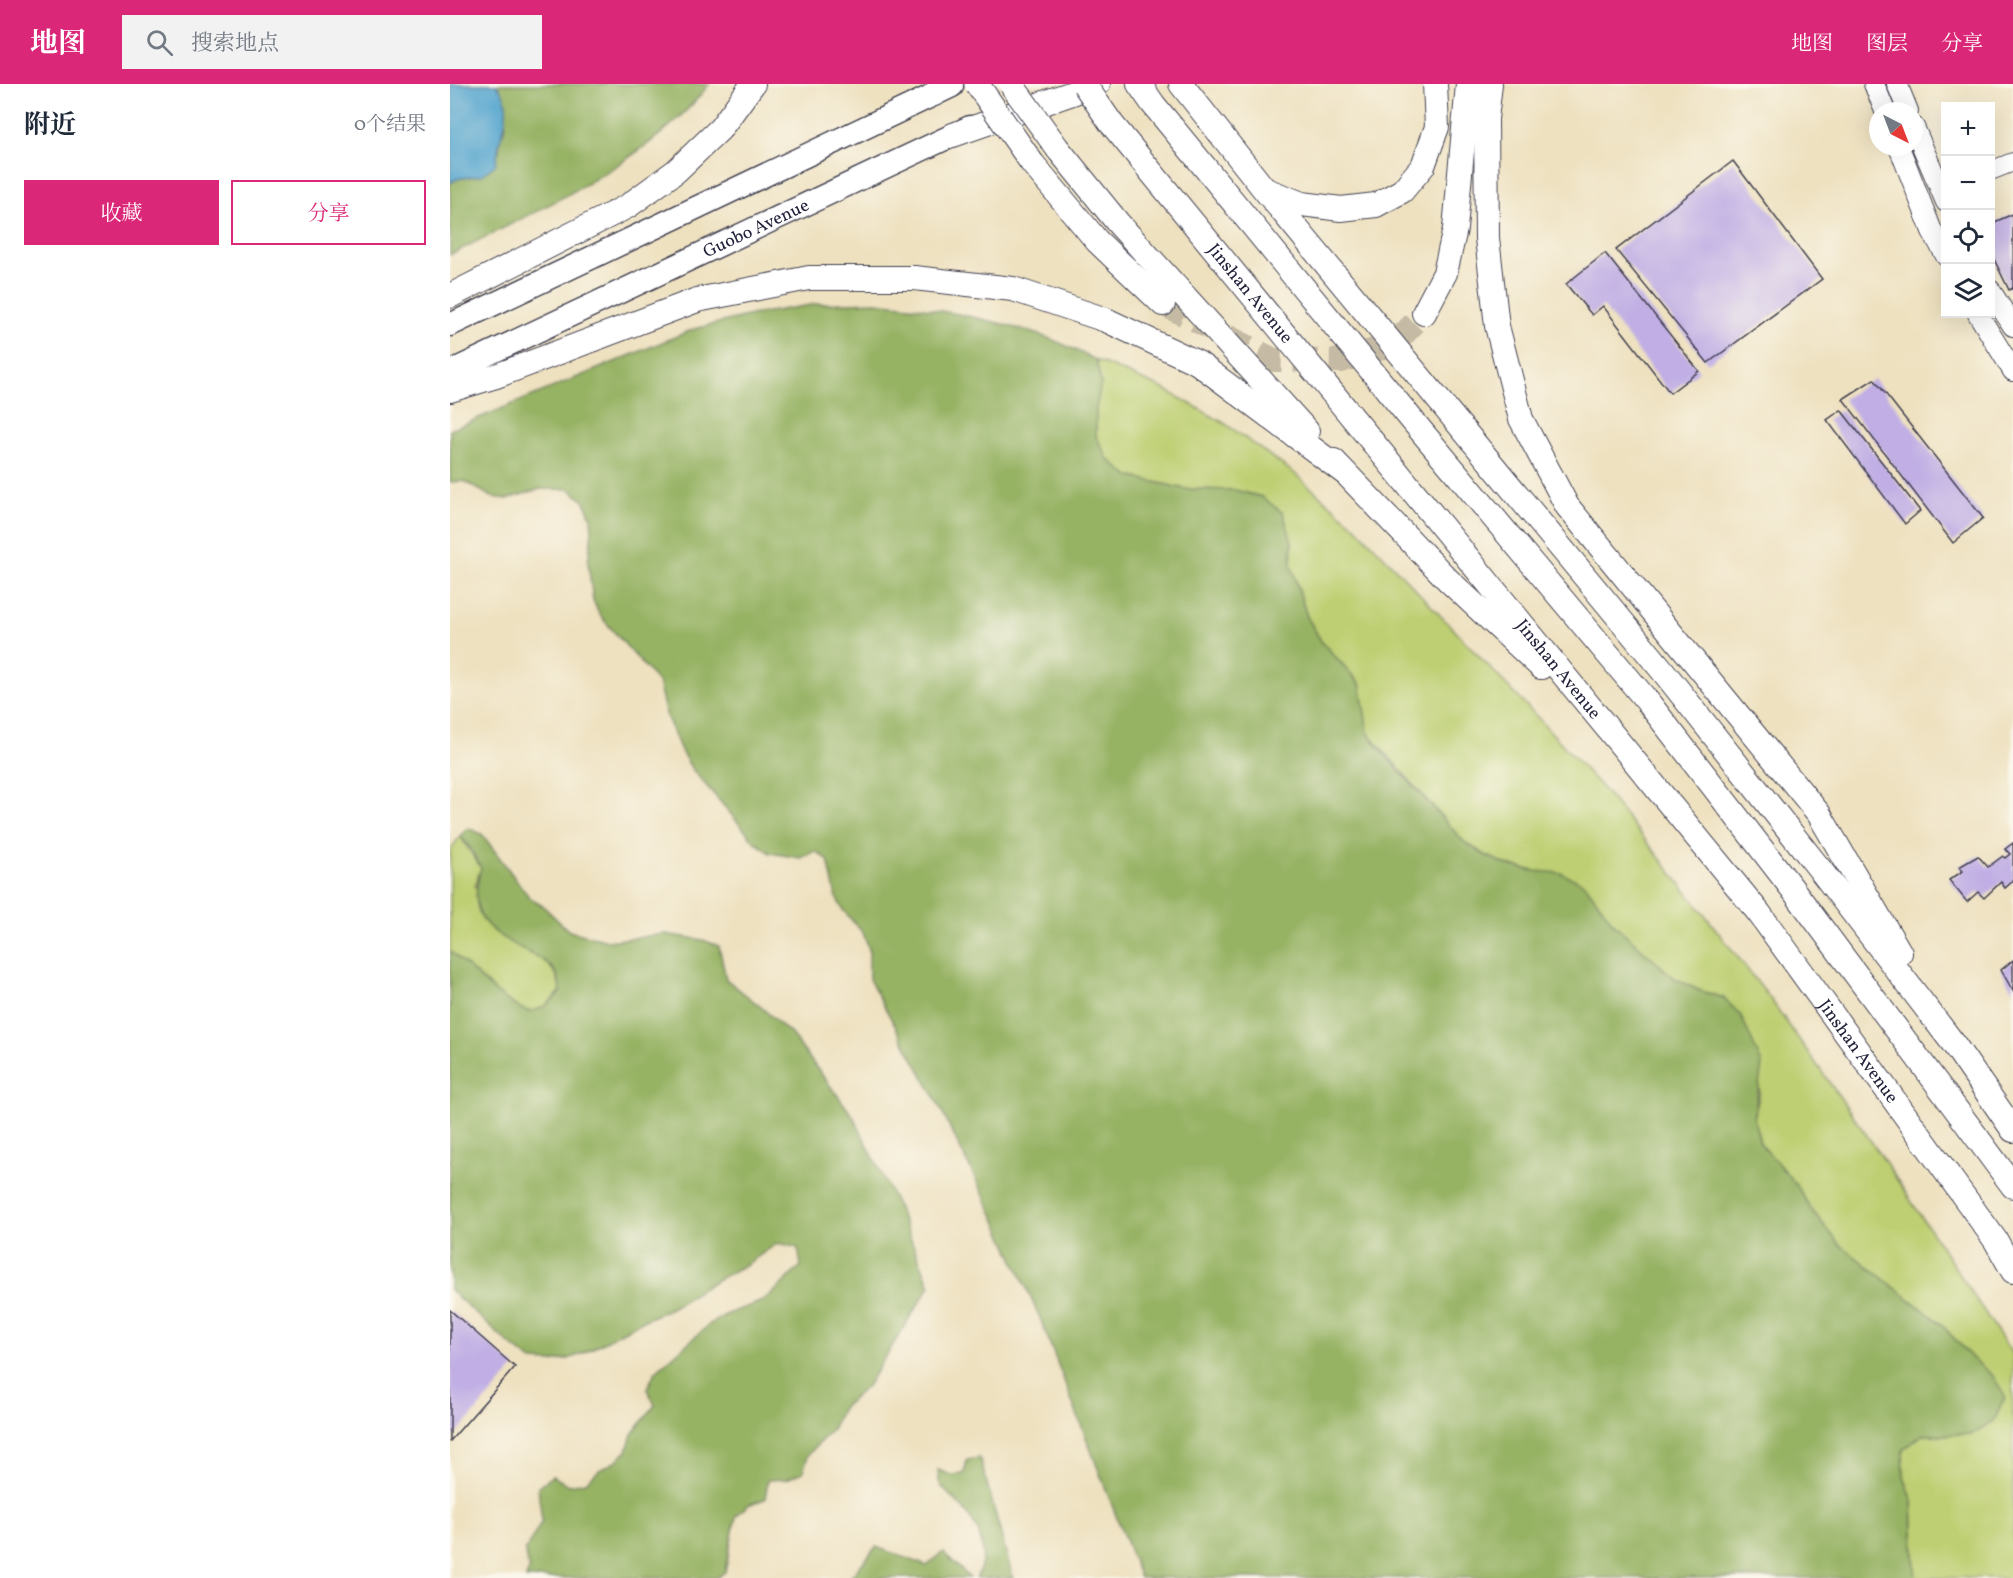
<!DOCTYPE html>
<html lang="zh">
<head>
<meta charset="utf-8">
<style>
	:root { --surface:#fff; --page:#f2f2f3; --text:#1f2937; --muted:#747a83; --line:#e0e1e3; --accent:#db2777 }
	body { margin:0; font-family:Vollkorn,"Noto Serif SC",serif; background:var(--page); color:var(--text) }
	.controls { position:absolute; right:18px; top:18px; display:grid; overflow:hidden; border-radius:0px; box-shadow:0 6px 24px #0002 }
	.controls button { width:54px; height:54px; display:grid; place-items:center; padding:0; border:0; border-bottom:2px solid var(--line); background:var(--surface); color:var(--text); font:30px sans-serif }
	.compass { position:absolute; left:1419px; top:18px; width:54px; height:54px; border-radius:50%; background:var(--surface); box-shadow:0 6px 24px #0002; rotate:138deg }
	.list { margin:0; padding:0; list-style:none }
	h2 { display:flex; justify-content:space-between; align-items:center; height:78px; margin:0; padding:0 24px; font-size:26px }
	h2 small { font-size:20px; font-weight:400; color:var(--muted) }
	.actions { display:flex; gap:12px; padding:18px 24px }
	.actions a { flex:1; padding:14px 0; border:2px solid var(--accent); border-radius:0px; text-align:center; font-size:21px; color:var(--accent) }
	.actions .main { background:var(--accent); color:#fff }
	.icon { flex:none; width:33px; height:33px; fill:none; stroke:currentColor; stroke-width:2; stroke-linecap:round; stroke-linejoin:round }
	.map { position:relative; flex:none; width:1563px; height:1494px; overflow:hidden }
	header { display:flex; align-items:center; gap:36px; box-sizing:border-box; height:84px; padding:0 30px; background:var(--accent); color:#fff }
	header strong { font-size:28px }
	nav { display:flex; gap:33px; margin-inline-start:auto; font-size:21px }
	.search { width:420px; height:54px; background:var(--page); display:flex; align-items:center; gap:15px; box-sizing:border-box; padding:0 21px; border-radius:0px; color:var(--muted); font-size:22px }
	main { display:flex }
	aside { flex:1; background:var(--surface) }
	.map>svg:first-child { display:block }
	.green { fill:#bdcf72; stroke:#707856; stroke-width:1.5 }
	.forest { fill:#96b264; stroke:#5c6a50; stroke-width:1.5 }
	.water { fill:#53a4ce; stroke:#3a6384; stroke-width:1.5 }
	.building { fill:#c0aee4 }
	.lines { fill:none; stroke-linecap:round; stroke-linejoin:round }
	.trunk-tunnel { stroke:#c5bba5; stroke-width:24; stroke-dasharray:24 12; stroke-linecap:butt }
	.tertiary-casing { stroke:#413f4f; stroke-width:20 }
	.secondary-casing { stroke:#413f4f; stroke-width:22 }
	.primary-casing { stroke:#413f4f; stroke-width:25 }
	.trunk-casing { stroke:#413f4f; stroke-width:26 }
	.tertiary { stroke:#fff; stroke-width:18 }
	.secondary { stroke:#fff; stroke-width:20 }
	.primary { stroke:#fff; stroke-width:22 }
	.trunk { stroke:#fff; stroke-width:24 }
	.trunk-bridge-casing { stroke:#413f4f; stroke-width:26; stroke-linecap:butt }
	.trunk-bridge { stroke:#fff; stroke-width:24 }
	.labels { text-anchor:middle; stroke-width:4.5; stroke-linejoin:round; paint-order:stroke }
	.street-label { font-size:18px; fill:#22223b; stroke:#fbf7ec }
</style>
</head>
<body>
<header>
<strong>地图</strong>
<div class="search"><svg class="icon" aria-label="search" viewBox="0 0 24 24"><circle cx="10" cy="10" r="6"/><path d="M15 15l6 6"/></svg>搜索地点</div>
<nav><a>地图</a><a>图层</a><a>分享</a></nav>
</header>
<main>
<aside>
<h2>附近<small>0个结果</small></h2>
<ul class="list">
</ul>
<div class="actions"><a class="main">收藏</a><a>分享</a></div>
</aside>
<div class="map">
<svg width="1563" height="1494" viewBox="0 0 1563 1494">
	<rect width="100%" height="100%" fill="#fbf7ec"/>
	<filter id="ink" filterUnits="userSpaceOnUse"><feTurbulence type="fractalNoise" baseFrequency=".0167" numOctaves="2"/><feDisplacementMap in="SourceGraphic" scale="12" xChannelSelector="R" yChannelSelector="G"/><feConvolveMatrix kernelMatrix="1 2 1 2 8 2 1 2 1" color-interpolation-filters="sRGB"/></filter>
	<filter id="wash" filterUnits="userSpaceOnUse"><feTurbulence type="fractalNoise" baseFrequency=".008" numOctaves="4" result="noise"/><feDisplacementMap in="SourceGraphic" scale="24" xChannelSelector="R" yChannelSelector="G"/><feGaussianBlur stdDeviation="1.35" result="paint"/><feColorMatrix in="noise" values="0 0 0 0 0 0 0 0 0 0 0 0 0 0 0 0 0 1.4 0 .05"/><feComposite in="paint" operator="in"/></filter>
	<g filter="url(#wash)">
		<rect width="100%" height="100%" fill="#eee1c0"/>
		<!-- green -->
		<path class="green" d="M646,276l68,29 60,34 70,50 62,54 183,192 67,73 62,76 101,129 111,157 133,201v223h-97l-1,-2 -3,-77 -8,-22 -1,-27 19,-15h25l46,-59 -21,-18 -32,-35 -100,-78 -30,-37 -12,-21 -38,-44 -6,-24 6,-28 -36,-93 -26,-8 -24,-12 -60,-54 -15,-18 -65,-35 -27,-6 -22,-10 -21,-13 -96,-109 -8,-50 -39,-42 -14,-24 -16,-52 1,-24 -30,-44 -28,-7 -49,-1 -57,-13 -20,-17 -12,-23v-28l5,-25z
			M10,752l21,32 -6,18 48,64 21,10 12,14 5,17c-9,9 -18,20 -32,20 -21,-2 -61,-46 -79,-60v-100z"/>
		<!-- forest -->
		<path class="forest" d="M46,0h213c-56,77 -176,128 -259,171v-72l7,-4 13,-2 29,-25 1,-13 6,-12 -7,-41z
			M426,218c58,6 114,16 169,35 17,6 34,15 51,23l5,23 -5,25v28l12,23 20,17 57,13 49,1 28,7 21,16 9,28 -1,24 16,52 14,24 39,43 8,49 18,23 78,86 21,13 22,10 27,6 27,2 24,11 29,40 60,54 24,12 26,8 17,18 21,48 -8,55 6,24 38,44 12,21 30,37 100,78 32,35 21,18 12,21 -11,24 -22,13 -50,1 -19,15 1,27 8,22 1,49 3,30h-776l-100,-260 -48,-106 -58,-116 -65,-117v-30l-6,-16 -20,-23 -7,-13 -8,-37 -13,-9 -14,7 -31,-5 -16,-12 -62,-72 -10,-16 -16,-38 -8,-33 -49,-56 -10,-12 -6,-14 -5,-37 4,-32 -1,-14 -7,-16 -15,-12h-29l-33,10 -15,-2 -28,-16 -14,1v-52l244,-101 57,-14 65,-11z
			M18,744l14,6 47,63 14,9 26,25 39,10 57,-7 38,6 16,6 7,33 35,28 30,27 62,82 42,85 35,85 -63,100 -25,22 -10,21 -24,26 -5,17 -16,7 -19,1 -3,19 -17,6 -12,11 -11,56 -9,6h-190l3,-9 -4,-18 17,-30 -4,-34 14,-11 17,9 17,-3 13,-12 16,-8 12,-11 5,-17 23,-29 -8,-16 8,-17 56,-49 16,-9 33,-12 14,-10 27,-26 -3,-18 -20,-5 -31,21 -34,18 -42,26 -33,15 -54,30 -16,6 -17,3 -19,-1 -24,-18 -58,-53v-339c18,14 58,58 79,60 14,0 24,-11 32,-20 -2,-5 -2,-13 -5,-18 -7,-11 -19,-16 -30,-22 -41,-22 -59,-35 -45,-83l-10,-19 -11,-13z
			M530,1374l33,120h-37c16,-28 1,-56 -20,-77 -5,-5 -13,-11 -16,-17 -2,-4 -1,-10 -2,-14l13,5 13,-1 3,-14z
			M426,1463l51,19 16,-14 27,26h-120z"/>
		<!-- water -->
		<path class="water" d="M0,0h46c15,15 11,35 5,53 -3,9 -3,19 -6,28l-13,10 -25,4 -7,4z"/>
		<g id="blocks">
			<!-- building -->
			<path class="building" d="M1283,77l89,118 -114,84 -92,-113z
				M1563,130v74l-4,2 -19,-39v-27z
				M1155,169l94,118 -29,22 -67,-87 -11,9 -26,-31z
				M1424,295l109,139 -30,25 -110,-144z
				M1391,326l79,101 -15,13 -78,-104z
				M1563,759v38l-8,7 -4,-6 -17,16 -6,-6 -11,10 -18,-22 14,-9 -4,-4 19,-11 10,11 15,-11 2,2 5,-4 -5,-5z
				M1563,876v31l-12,-21z
				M0,1226l65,57 -65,74z"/>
		</g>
	</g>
	<g filter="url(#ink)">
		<use href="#blocks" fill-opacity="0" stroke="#413f4f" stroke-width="1.5"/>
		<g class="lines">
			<!-- trunk-tunnel -->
			<path class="trunk-tunnel" d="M713,220l111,56 67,1 54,-18 29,-30"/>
			<defs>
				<path id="tertiary" d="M1540,87l23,-9"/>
				<path id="secondary" d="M1424,0l11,27
					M1447,0l11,27
					M1464,43l32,75
					M1449,63l33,84 14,25
					M1540,206l23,36
					M1528,230l35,57"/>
				<g id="primary">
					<path d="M0,241l502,-239"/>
					<path id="s1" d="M0,288l520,-245"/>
				</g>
				<g id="trunk">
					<path d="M689,0l14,20 259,316 236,282 143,185 222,299"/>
					<path d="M731,0l83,105 399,482 159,201 131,171 60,87"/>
					<path d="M1040,0l-4,35 1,119 10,88 24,93 46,87 252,308 81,139"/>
					<path d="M484,10l15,-10"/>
					<path id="s2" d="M661,39l648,790 237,328 17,30"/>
					<path d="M503,51l145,-51"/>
					<path d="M608,65l60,74 189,208"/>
					<path d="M582,79l65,78 66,63"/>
					<path d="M816,106l36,14 39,5 35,-4 26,-14 21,-25 14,-39 -2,-43"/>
					<path d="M0,212l178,-90 48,-35 44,-42 33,-45"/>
					<path d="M974,229l21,-40 10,-44 13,-145"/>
					<path d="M0,306l46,-14 201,-76 112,-22h105l99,11 93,31 92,43 147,110"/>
					<path d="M884,377l114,119 93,87"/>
				</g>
			</defs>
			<!-- tertiary casing -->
			<use href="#tertiary" class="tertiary-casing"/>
			<!-- secondary casing -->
			<use href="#secondary" class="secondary-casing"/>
			<!-- primary casing -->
			<use href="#primary" class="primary-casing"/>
			<!-- trunk casing -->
			<use href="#trunk" class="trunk-casing"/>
			<!-- tertiary -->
			<use href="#tertiary" class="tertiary"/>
			<!-- secondary -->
			<use href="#secondary" class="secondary"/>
			<!-- primary -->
			<use href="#primary" class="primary"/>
			<!-- trunk -->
			<use href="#trunk" class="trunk"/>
			<defs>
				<path id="trunk-bridge" d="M527,0l55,79
					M561,0l47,65
					M634,0l27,39"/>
			</defs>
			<!-- trunk-bridge casing -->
			<use href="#trunk-bridge" class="trunk-bridge-casing"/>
			<!-- trunk-bridge -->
			<use href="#trunk-bridge" class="trunk-bridge"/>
		</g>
	</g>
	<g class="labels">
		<!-- street labels -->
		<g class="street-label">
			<text dy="6" stroke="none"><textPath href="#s1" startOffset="338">Guobo Avenue</textPath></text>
			<text dy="6" stroke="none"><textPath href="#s2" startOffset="220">Jinshan Avenue</textPath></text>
			<text dy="6" stroke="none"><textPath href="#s2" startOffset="706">Jinshan Avenue</textPath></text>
			<text dy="6" stroke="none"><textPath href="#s2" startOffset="1192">Jinshan Avenue</textPath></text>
		</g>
	</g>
</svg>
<div class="controls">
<button>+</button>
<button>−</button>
<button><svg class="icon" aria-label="locate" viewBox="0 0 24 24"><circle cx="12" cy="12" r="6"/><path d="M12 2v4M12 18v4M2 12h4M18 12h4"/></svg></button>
<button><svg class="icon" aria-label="layers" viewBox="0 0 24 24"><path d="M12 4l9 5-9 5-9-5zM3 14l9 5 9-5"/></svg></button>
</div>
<svg class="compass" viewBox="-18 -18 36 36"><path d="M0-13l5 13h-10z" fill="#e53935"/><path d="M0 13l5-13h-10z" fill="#747a83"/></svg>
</div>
</main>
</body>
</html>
